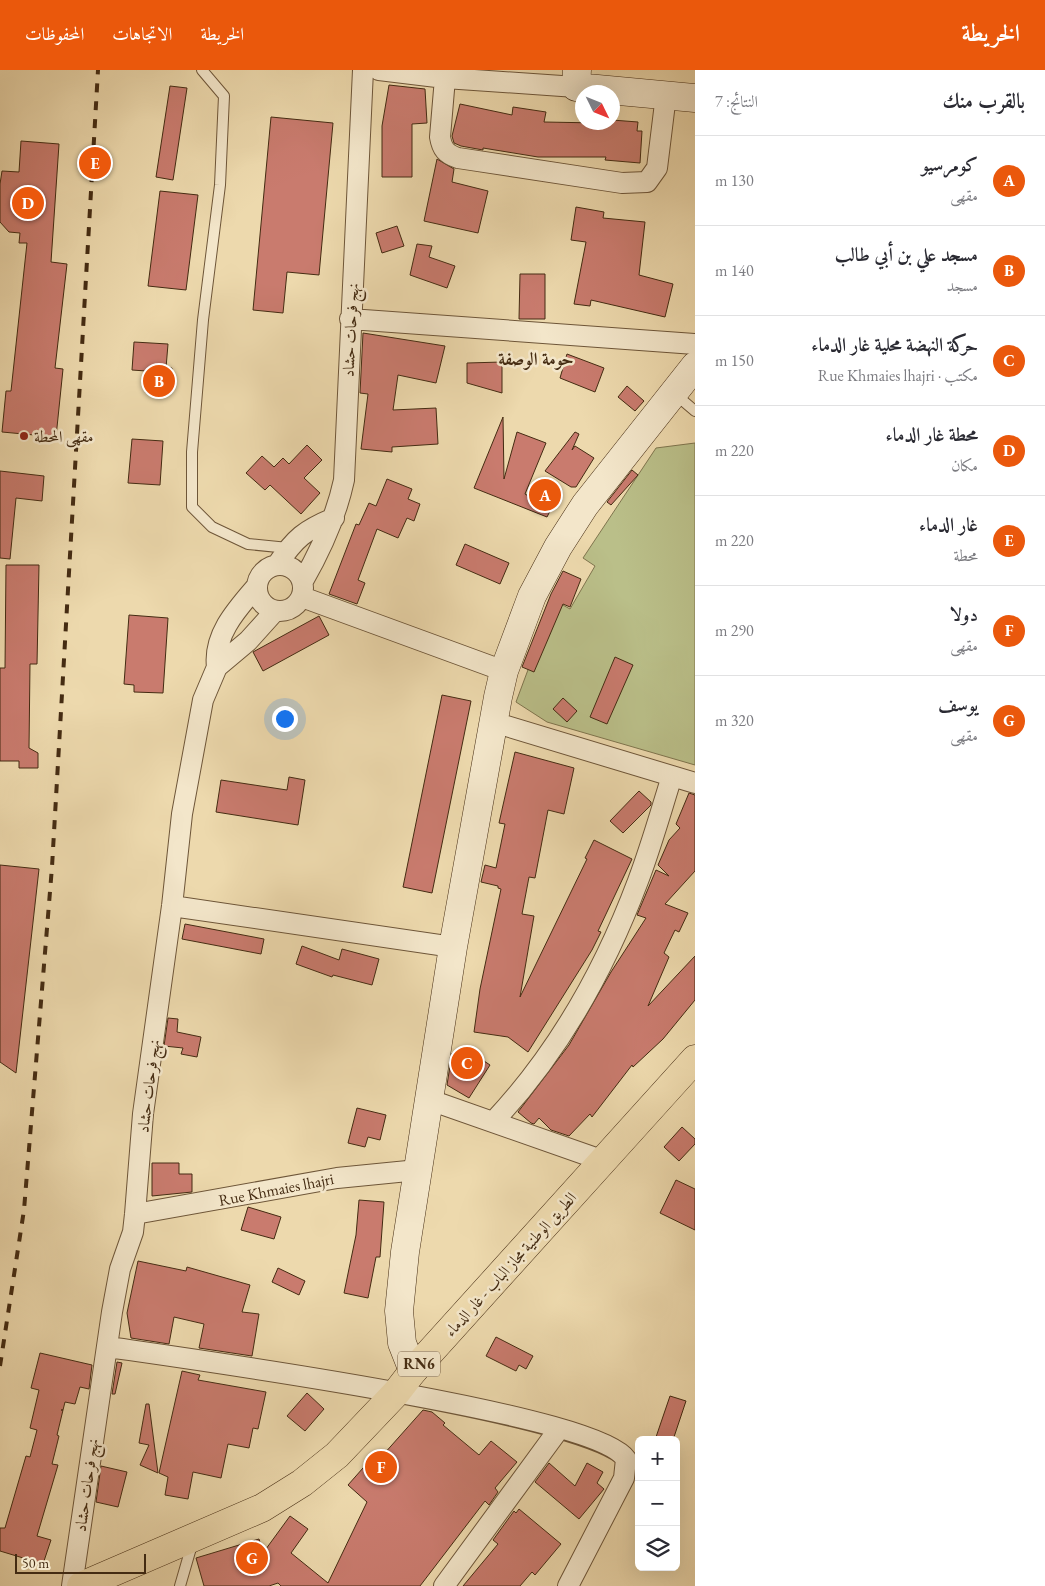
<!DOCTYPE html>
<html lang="ar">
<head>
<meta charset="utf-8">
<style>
	:root { --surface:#fff; --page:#f7f7f7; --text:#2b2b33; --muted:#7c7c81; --line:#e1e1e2; --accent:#ea580c }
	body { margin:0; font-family:"EB Garamond",Amiri,serif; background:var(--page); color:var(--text); direction:rtl }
	.controls { position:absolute; right:15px; bottom:15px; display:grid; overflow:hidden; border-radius:8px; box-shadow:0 5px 20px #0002 }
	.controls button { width:45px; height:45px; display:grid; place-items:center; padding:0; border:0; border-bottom:1px solid var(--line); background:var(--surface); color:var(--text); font:25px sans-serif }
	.compass { position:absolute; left:575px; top:15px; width:45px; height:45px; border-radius:50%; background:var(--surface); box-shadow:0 5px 20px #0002; rotate:133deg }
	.scale { position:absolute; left:15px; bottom:12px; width:131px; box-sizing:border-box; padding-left:5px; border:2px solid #442b12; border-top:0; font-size:14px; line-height:18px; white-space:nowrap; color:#442b12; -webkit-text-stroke:4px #f3e6ca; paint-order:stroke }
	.you { position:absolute; left:284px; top:648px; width:18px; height:18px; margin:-12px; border:4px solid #fff; border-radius:50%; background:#1a73e8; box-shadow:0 0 0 8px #1a73e833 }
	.badge { display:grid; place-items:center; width:32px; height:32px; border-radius:50%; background:var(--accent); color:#fff; font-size:16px; font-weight:700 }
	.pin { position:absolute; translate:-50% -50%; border:2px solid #fff; box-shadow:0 1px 5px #0006 }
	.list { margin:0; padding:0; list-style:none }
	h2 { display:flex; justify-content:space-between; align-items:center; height:65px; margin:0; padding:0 20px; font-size:21px }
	h2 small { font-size:16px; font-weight:400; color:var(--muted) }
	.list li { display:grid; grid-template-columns:32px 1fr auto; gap:15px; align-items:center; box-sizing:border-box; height:90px; padding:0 20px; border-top:1px solid var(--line) }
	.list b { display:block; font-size:19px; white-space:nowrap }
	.list p { margin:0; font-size:16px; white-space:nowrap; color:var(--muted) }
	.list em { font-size:16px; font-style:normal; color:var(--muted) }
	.icon { flex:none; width:28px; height:28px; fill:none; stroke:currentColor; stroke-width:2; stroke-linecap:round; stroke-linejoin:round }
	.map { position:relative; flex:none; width:695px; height:1516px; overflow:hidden; direction:ltr }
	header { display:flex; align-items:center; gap:30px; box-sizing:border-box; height:70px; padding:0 25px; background:var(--accent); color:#fff }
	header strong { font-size:24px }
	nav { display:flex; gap:28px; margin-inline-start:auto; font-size:18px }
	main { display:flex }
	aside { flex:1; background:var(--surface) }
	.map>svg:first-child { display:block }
	.green { fill:#babf89; stroke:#7f754e }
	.building { fill:#c97b6e; stroke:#442b12 }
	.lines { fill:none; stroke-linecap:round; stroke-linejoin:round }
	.lane-casing { stroke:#6e5639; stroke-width:12 }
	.street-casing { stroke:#6e5639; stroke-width:22 }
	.secondary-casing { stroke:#442b12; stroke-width:29 }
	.primary-casing { stroke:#442b12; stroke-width:29 }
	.lane { stroke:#f3e6ca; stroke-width:10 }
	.street { stroke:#f3e6ca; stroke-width:20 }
	.secondary { stroke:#f3e6ca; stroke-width:28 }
	.primary { stroke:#edd9ad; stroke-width:28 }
	.rail { stroke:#442b12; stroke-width:4; stroke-dasharray:9 9; stroke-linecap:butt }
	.poi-dot { fill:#8f2418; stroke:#f3e6ca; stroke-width:2 }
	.labels { text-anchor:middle; stroke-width:5; stroke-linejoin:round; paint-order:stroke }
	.shield { fill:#f3e6ca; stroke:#786349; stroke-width:1 }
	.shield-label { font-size:15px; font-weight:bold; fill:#442b12 }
	.street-label { font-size:16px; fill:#442b12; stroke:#f3e6ca }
	.poi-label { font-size:16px; fill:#442b12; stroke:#f3e6ca; text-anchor:start }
	.neighbourhood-label { font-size:18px; font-weight:bold; fill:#442b12; stroke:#f3e6ca }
</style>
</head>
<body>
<header>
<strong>الخريطة</strong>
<nav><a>الخريطة</a><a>الاتجاهات</a><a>المحفوظات</a></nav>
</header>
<main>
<aside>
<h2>بالقرب منك<small>النتائج: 7</small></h2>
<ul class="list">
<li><span class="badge">A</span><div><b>كومرسيو</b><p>مقهى</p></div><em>130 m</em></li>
<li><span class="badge">B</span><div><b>مسجد علي بن أبي طالب</b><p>مسجد</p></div><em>140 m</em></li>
<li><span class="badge">C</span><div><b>حركة النهضة محلية غار الدماء</b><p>مكتب · Rue Khmaies lhajri</p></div><em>150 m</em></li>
<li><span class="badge">D</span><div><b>محطة غار الدماء</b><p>مكان</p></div><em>220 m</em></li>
<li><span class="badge">E</span><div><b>غار الدماء</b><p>محطة</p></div><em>220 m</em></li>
<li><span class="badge">F</span><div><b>دولا</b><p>مقهى</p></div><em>290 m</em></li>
<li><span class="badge">G</span><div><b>يوسف</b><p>مقهى</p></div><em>320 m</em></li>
</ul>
</aside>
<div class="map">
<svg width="695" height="1516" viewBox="0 0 695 1516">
	<rect width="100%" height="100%" fill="#edd9ad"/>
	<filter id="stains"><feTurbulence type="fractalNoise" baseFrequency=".004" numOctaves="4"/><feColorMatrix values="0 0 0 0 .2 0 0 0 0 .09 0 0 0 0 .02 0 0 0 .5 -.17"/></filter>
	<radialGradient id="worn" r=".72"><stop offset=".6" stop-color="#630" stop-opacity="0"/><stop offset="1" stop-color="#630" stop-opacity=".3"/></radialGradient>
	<!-- green -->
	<path class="green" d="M695,373v322l-148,-43 -31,-20 38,-102 16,9 25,-43 -12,-8 73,-110z"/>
	<!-- building -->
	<path class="building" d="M389,15l36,4 2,34 -15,1v53h-30v-51z
		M170,16l17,2 -14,92 -17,-3z
		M460,34l52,11 1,-8 33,5 -2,10 55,1 13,-1v-2l26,2 -1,9h5l-2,32 -35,-3 1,-3h-68l-55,-9v2l-22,-4 -7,-3 -2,-7z
		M271,47l62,6 -14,152 -32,-3 -4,41 -30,-3z
		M21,71l38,3 -8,118 16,2 -12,104 8,1 -7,68 -54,-5 4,-41h5l16,-148h-8l1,-10 -11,-1 -9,-10v-38l2,-13 17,1z
		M437,89l17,10 -2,13 36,9 -10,42 -54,-12z
		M160,121l38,4 -12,95 -38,-4z
		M576,137l28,5 -1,6 42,4 -6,53 34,9 -8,33 -74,-17 -1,6 -16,-2 12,-62 -15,-2z
		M397,156l7,20 -22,7 -6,-20z
		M417,174l15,2 -3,11 26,9 -8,22 -37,-13z
		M520,204h25v45h-26z
		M363,263l82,13 -9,37 -38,-8 -5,35 43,-2 2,36 -46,3v5l-31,-3 7,-55 -8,-1z
		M134,272l34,2 -2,24h6l-1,25h-25v-22l-14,-1z
		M567,284l37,14 -9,24 -35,-14z
		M502,292v31l-35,-10v-20z
		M627,316l17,15 -9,10 -17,-14z
		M503,347l1,62 13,-47 29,11 -21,51 26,15 -4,8 -73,-29z
		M575,362l4,2 -7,16 3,-4 19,12 -18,29h-5l-26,-16z
		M132,369l31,2 -3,44 -32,-2z
		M307,375l15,15 -18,18 16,15 -19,21 -31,-29 -5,5 -19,-17 16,-17 12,11 9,-9 6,6z
		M632,400l6,5 -27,30 -4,-3z
		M0,401l44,5 -2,25 -26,-3 -6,61 -10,-1z
		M387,409l25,10 -4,10 12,5 -6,17 -7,-3 -9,20 -21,-9 -19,51 7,3 -8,21 -28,-10 27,-70 3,1 10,-22 7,3z
		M465,474l44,19 -9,21 -44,-19z
		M6,495h33l-2,99h-7l-1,84 9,5v15h-19v-7h-19v-93h5z
		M563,501l18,8 -11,28 -7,-3 -29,68 -12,-5 29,-73z
		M129,545l39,3 -5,75 -29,-1v-7l-10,-1z
		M319,546l10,19 -66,36 -10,-19z
		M615,587l18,8 -26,59 -17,-7z
		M442,625l29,6 -39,192 -29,-6z
		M563,628l14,13 -10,11 -14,-13z
		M515,682l59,16 -10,46 -16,-4 -13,68 -6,-1 -7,37 12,2 -14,81 67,-138 -2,-1 9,-18 38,19 -34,72 3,1 -9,18 -64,102 -20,-15 -34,-5 6,-43 21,-100 -3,-1v-2l-17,-4 4,-17 11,3 9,-44 -6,-1z
		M289,707l16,3 -7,45 -82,-13 5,-32 66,10z
		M639,721l12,11v3l-28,28 -13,-12z
		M689,723l6,2v76l-30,33 23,9 -9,19 -4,-2 -11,23 5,4 -21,49 47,-50v44l-32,39 -30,28 -1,-2 -40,52 -2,-3 -21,22 -18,-6 -12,-12 -5,6 -3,-1 -13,-11 51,-67 42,-73 35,-54 -9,-3 19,-45 13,6 -11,-11 11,-25 11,-12 -4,-4z
		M0,795l39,4 -23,204 -16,-11z
		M185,854l79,15 -3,15 -79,-15z
		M302,876l37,14 3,-11 37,10 -7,26 -39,-10 -1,2 -36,-13z
		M168,948l10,1 -1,13 24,5 -4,20 -16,-3 2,-6 -19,-2z
		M452,983l26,4 12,8 -21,33 -22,-13z
		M357,1038l29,7 -6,25 -12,-3 -3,10 -17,-4z
		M682,1057l13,12v5l-16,17 -15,-14z
		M152,1093h27v11h13v18l-40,4z
		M676,1110l19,9v41l-35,-17z
		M359,1130l25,2 -4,55h-4l-8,41 -24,-5 12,-58z
		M248,1137l33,10 -7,22 -33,-9z
		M138,1191l48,10 1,-4 63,18 -8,27 17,2 -7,42 -53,-8 5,-24 -30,-7 -5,27 -38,-6 -4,-25z
		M278,1198l27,13 -6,14 -27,-13z
		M496,1267l37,19 -7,13 -7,-4 -3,6 -30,-15z
		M40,1283l52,12 -3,24 -9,-2 -5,17 -10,-2 -2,8h-2h2l-6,25 2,1 -7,28 6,1 -21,71 14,4 -8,24 -43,-13v-23h5l21,-72 4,1 7,-27 -7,-2 9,-38 -8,-2z
		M117,1292l5,1 -7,31h-3z
		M182,1301l18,4 -2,5 68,12 -8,37 -5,-1 -4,20 -21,-4 -7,34 -28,-6 -5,27 -23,-4 3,-18 -9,-4z
		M307,1323l17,16 -19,22 -18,-15z
		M670,1326l16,5 -13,39h-18z
		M146,1334h3l9,69 -18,-8 9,-20 -10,-2z
		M423,1340l9,2 13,11 -2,2 36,30 12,-14 26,21 -22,26 3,4 -9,13 -4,-4 -65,85h-139l-3,-3 -9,3h-65l-8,-28 63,-19 4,14 27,-37 18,13 -17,24 37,30 39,-81 -19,-17 30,-34 5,4z
		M549,1393l26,23 12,-23 16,9 -6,11 7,6 -25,30 -44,-37z
		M101,1396l26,6 -9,35 -22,-5z
		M519,1439l42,35 -26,31 -3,-3 -12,14h-57l35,-42 -5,-4 21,-29 2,2z"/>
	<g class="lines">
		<defs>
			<path id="lane" d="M202,0l22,26 -4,89 -17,135 -11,132v55l20,20 36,17 40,4
				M675,324l20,17
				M180,1516l13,-45"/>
			<path id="street" d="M379,0l66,8 131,9
				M445,8l-5,59c2,12 6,17 18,21l164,25 25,-1 10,-14 9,-73
				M350,249l345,25
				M257 518a23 23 0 1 1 46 0a23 23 0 1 1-46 0Z
				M277,495c18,-27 28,-35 57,-47
				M303,511c19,-33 33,-64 41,-101l19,-410
				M302,527l202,74
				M217,597c-4,-32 20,-58 39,-80
				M493,652l202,61
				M172,836l281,41
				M430,1030l174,61
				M494,1051c64,-68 111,-152 144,-240 13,-34 23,-70 34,-105
				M135,1144l202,-36 81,-8
				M108,1277c75,11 489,67 518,112l-2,19 -56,108
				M72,1516l40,-274 8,-43 13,-37 2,-18 8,-100 29,-208 10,-92 21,-114 14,-33 31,-26 27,-30
				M444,1516l115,-157"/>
			<path id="secondary" d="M577,0l-1,17 119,11
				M413,1301l-11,-28 -3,-32 6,-59 48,-305 45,-250 6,-26 28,-75 26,-49 27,-42 110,-139"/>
			<path id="primary" d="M81,1516l181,-78 40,-25 35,-28 59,-62 17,-22 282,-312"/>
		</defs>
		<!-- lane casing -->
		<use href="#lane" class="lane-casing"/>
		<!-- street casing -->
		<use href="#street" class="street-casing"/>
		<!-- secondary casing -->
		<use href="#secondary" class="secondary-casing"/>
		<!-- primary casing -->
		<use href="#primary" class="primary-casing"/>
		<!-- lane -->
		<use href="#lane" class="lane"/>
		<!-- street -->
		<use href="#street" class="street"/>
		<!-- secondary -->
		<use href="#secondary" class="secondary"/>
		<!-- primary -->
		<use href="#primary" class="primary"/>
		<!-- rail -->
		<path class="rail" d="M0,1296l24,-156 28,-343 46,-797"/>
	</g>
	<!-- markers -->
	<circle class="poi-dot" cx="24" cy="366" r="5"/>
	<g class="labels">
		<!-- shield labels -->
		<rect class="shield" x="398" y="1281.5" width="42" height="25" rx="4"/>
		<g class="shield-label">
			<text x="419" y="1299">RN6</text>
		</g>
		<!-- street labels -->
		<g class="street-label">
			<text transform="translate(350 260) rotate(-87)" y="6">نهج فرحات حشاد</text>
			<text transform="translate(148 1016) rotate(-83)" y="6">نهج فرحات حشاد</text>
			<text transform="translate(276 1119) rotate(-11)" y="6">Rue Khmaies lhajri</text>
			<text transform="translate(510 1194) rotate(-48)" y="6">الطريق الوطنية مجاز الباب - غار الدماء</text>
			<text transform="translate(86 1415) rotate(-82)" y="6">نهج فرحات حشاد</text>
		</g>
		<!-- poi labels -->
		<g class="poi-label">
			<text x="34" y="372">مقهى المحطة</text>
		</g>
		<!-- neighbourhood labels -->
		<g class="neighbourhood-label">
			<text x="536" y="295">حومة الوصفة</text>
		</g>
	</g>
	<rect width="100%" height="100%" filter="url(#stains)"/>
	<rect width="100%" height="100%" fill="url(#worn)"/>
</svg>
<div class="controls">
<button>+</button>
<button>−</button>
<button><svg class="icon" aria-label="layers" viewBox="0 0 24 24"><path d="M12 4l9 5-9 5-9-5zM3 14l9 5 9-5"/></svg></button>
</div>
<svg class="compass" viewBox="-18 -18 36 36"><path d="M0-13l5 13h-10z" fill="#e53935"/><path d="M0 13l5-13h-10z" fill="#7c7c81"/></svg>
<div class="scale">50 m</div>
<div class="you"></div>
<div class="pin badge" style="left:545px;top:425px">A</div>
<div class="pin badge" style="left:159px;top:311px">B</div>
<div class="pin badge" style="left:467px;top:993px">C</div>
<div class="pin badge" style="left:28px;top:133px">D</div>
<div class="pin badge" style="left:95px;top:93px">E</div>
<div class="pin badge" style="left:381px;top:1397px">F</div>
<div class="pin badge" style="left:252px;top:1488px">G</div>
</div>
</main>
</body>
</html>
